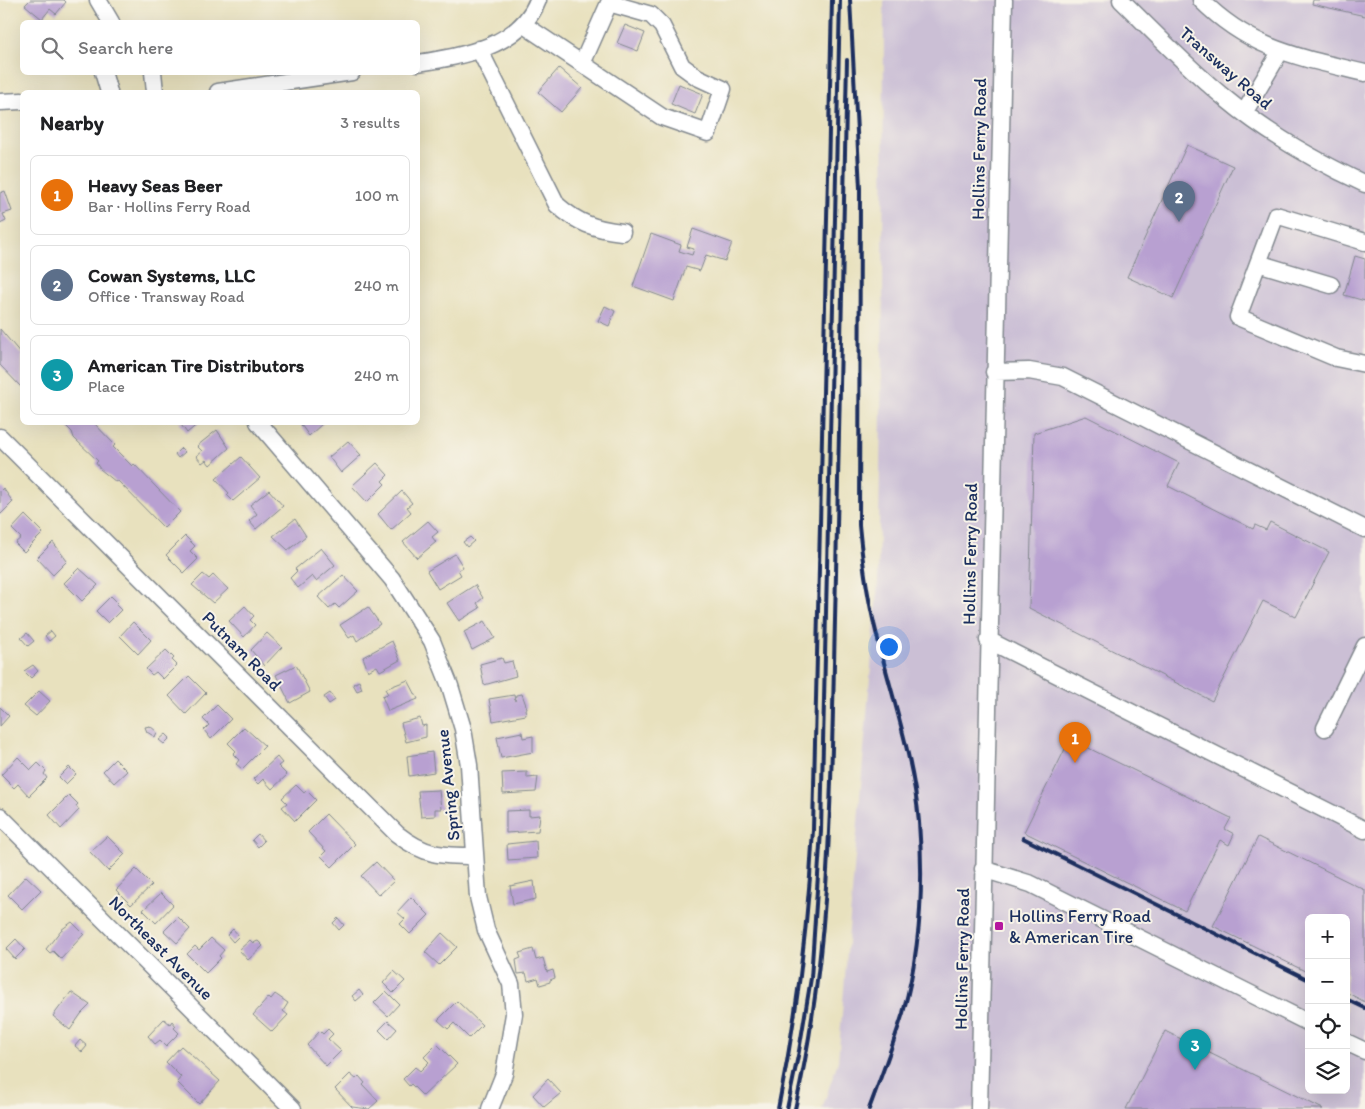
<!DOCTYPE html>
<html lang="en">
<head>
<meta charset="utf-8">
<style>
	:root { --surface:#fff; --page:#f6f6f6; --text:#202124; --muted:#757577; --line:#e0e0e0; --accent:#111827 }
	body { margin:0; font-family:Itim,sans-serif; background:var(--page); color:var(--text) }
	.controls { position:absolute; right:15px; bottom:15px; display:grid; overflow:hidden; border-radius:8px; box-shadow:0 5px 20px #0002 }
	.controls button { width:45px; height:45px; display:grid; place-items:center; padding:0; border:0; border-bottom:1px solid var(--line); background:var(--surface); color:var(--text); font:25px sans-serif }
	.you { position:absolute; left:888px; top:646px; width:18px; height:18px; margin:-12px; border:4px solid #fff; border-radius:50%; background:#1a73e8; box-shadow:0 0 0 8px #1a73e833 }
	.badge { display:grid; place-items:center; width:32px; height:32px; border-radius:50%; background:var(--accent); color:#fff; font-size:16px; font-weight:700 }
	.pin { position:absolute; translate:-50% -41px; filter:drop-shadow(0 1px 2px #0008) }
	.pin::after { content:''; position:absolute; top:26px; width:18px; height:15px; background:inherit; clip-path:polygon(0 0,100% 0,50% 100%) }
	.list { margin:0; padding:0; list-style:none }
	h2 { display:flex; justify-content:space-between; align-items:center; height:65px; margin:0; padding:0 20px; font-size:21px }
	h2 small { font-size:16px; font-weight:400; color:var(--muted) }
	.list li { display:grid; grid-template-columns:32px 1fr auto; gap:15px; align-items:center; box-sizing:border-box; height:80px; margin:0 10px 10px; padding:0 10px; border:1px solid var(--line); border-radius:8px }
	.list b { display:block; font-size:19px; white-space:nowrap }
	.list p { margin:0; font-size:16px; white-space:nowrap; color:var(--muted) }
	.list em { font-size:16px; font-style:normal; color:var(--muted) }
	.icon { flex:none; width:28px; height:28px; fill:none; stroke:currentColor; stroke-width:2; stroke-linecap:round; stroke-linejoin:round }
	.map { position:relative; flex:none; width:1365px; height:1109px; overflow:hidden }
	.search { position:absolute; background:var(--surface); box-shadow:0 5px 20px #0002; left:20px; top:20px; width:400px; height:55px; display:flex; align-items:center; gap:12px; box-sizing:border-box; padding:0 18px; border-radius:8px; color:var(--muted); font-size:19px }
	.panel { position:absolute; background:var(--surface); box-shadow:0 5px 20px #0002; left:20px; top:90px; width:400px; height:335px; border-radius:8px }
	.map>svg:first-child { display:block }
	.industrial { fill:#cbbfd5; fill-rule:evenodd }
	.building { fill:#b8a0d1 }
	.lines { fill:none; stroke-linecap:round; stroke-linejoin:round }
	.minor-casing { stroke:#82888e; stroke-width:19 }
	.minor { stroke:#fff; stroke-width:16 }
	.rail { stroke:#1b2f5e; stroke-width:4 }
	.poi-dot { fill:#b5179e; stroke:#f7f3e8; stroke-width:2 }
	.labels { text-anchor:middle; stroke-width:4; stroke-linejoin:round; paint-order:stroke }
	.street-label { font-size:18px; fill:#1b2f5e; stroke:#f7f3e8 }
	.poi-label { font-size:18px; fill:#1b2f5e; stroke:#f7f3e8; text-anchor:start }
</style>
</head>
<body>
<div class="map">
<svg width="1365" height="1109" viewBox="0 0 1365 1109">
	<rect width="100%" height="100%" fill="#f7f3e8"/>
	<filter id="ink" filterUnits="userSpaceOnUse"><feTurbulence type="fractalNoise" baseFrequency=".02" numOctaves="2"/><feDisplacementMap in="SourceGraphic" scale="10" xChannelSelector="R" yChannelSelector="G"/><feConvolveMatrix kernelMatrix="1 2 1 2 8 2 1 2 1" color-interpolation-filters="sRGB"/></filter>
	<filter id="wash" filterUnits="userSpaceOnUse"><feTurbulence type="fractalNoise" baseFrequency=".0096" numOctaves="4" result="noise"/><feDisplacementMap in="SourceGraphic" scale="20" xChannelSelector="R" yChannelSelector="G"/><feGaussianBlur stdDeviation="1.12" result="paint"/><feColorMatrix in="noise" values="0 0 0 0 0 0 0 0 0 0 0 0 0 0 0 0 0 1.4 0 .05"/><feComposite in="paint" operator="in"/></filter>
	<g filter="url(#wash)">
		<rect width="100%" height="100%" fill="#e8e1be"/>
		<!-- industrial -->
		<path class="industrial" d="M884,0h481v1109h-543l16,-48 40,-479 5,-285zM1309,918h37v172h-37z"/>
		<g id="blocks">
			<!-- building -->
			<path class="building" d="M30,0h34l2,2 -10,12 -6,-5 -8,10 -17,-14z
				M1313,0h52v16l-53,-12z
				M625,25l20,8 -7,18 -21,-8z
				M559,68l23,20 -21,24 -23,-20z
				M679,84l24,10 -8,20 -24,-10z
				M1187,145l46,21 -60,132 -46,-21z
				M5,191l7,20 -9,3 3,7 -6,3v-31z
				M693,229l39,14 -7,18 -19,-6 -6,16 -14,-4 -12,34 -41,-15 18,-52 30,11 -2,6 13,4 2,-6 -7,-2z
				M1355,256l10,3v42l-21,-6z
				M605,306l10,5 -6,15 -11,-5z
				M0,329l22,26v33l-22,-23z
				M1086,416l93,47 -11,23 85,43 2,-4 11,5 4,-8 59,30 -33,65 -33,-16 -51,100 -183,-93 5,-175z
				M62,422h31l22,23 -2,2 19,19 2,-2 46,48 -16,16 -46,-47 -2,1 -16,-13 -4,-6 2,-2 -24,-23 -2,-6z
				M179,422h21l-13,11z
				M299,422h25l-15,14z
				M217,430l12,18 -19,17 -4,-5 -4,3 -6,-7 6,-5 -5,-5z
				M348,441l13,14 -20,18 -12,-16z
				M181,448l4,4 -7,6 -3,-4z
				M241,457l19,21 -27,23 -6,-6 2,-2 -13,-14z
				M377,463l11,12 -6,6 3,3 -18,18 -15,-16z
				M3,488l10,14 -13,13v-24z
				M269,490l14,16 -27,23 -7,-8 8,-7 -7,-9z
				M402,491l10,12 -5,4 4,5 -20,18 -13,-16z
				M25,515l18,18 -19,19 -9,-9 6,-5 -9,-9z
				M295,519l11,17 -18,14 -15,-14z
				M428,521l10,11 -6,5 4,5 -19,16 -14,-16z
				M185,536l10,10 -5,5 8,8 -14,14 -18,-18z
				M470,537l4,4 -7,6 -4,-5z
				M53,542l14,19 -14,14 -16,-17z
				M321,548l14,17 -19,16 -4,-5 -14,12 -8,-10 7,-7 -2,-2z
				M455,554l8,13 -5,3 3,5 -23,14 -11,-18z
				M79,568l19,17 -16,16 -18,-18z
				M203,574l6,5 4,-4 15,14 -15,14 -21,-18z
				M343,575l15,16 -19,17 -4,-4 -6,5 -11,-12z
				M475,585l8,13 -6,5 3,5 -21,13 -12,-18z
				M111,596l7,7 -2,2 5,5 -13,13 -12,-12z
				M245,606l9,10 -4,4 5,5 -11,12 -15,-16z
				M368,607l12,17 -23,17 -3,-6 -5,3 -9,-13z
				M485,621l10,17 -23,12 -8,-18z
				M133,622l18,18 -13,14 -18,-18z
				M51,631l4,5 -6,5 -4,-5z
				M27,633l7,8 -6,5 -7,-8z
				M267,633l15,14 -18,19 -13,-16z
				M392,641l8,19 -20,11 -3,-5 -9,5 -5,-14z
				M166,650l8,8 -2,2 5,5 -14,14 -7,-7 -4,3 -6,-6z
				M502,658l2,5 8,-2 4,15 -32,9 -4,-21z
				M33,665l5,6 -7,7 -7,-7z
				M296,665l14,27 -20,11 -14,-28z
				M189,676l17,17 -20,21 -17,-18z
				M408,680l10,19 -30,12 -6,-15 6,-2 -3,-5z
				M359,681l3,8 -5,2 -4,-7z
				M39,691l11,10 -14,15 -12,-10z
				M330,693l5,7 -6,4 -5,-7z
				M522,694l5,14 -2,1 1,6 -33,6 -4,-22 25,-4 1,6 1,-6z
				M217,705l14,14 -20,20 -7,-9 5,-5 -6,-6z
				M0,707l9,9 -9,10z
				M420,718l2,8 4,-1v12l-20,5 -5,-19z
				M150,726l7,6 -2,5 -8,-5 -2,-5z
				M244,727l21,19 -23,23 -6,-5 3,-4 -6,-6 3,-3 -8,-8z
				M522,732l1,6 10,-2v16l-32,6 -4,-21z
				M166,734l4,4 -6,6 -5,-4z
				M1070,739l161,79 -6,11 9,5 -5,11 -9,-5 -35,71 -161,-79z
				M432,752l2,20 -25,4 -2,-20z
				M18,757l13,13 7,-7 8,8 -2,3 3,4 -18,18 -11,-12 -4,4 -13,-13z
				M277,757l5,6 -4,3 9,9 -15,14 -9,-10 -5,5 -5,-5z
				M115,759l12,12 -13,12 -11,-12z
				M69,767l7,7 -10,10 -7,-7z
				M527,772v6l11,-1 -2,15 -33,2 -1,-21z
				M296,785l8,8 2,-3 10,10 -21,21 -13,-14 5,-4 -5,-5z
				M439,790l2,19h-6v7l-14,1 -3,-26z
				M69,795l9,9 -2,2 3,4 -18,19 -12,-14z
				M529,810v6l11,-1 -2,16 -32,2v-22z
				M326,814l29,30 -23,23 -11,-11 5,-5 -18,-19z
				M258,834l6,7 -6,6 -6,-7z
				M107,836l18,18 -17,17 -18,-19z
				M1258,837l107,53v112l-19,-10v-74h-37v55l-96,-47z
				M536,841l1,17 -29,2 -1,-16z
				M376,862l18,19 -15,14 -18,-19z
				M136,869l16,16 -21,20 -15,-15z
				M26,876l15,14 -19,19 -14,-14z
				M534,881l2,18 -23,5 -3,-18z
				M161,893l12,12 -17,18 -13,-13z
				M411,897l18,18 -19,19 -10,-10 5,-5 -8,-7z
				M178,917l12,12 -13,14 -13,-12z
				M338,918l6,7 -5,5 -6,-7z
				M72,922l12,12 -23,25 -8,-8 -3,2 -4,-4 15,-19z
				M233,929l6,7 -6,6 -6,-7z
				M442,933l15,14 -18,18 -14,-13z
				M211,938l13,12 -5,6 2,2 -15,15 -19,-19 8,-8 4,4z
				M16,939l9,10 -10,10 -9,-10z
				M250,940l3,3 5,-2 5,5 -15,14 -9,-10z
				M533,949l3,11 7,-2 4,14 6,-2 2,8 -5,2v2l-10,3 -2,-7 -10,3 -2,-8 -8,1 -2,-14 5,-2 -2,-5z
				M394,971l11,10 -12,12 -10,-10z
				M359,990l4,5 -7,6 -4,-5z
				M386,991l13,13 -11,12 -14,-13z
				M71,992l19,13 -9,9 -11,16 -17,-14z
				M275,994l13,9 -5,8 5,4 -16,17 -19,-17 16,-18 2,2z
				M457,1001l25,24 -13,13 -15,-15 -6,6 -10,-9z
				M164,1019l6,5 2,-3 4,5 -2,2 5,5 -13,13 -6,-6 -5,4 -7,-8z
				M388,1021l9,8 -9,10 -9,-9z
				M328,1029l5,5 -5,5 13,12 -15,15 -19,-21 13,-14 3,3z
				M1165,1031l158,78h-197z
				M80,1040l7,6 -5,6 -7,-6z
				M437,1044l20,20 -34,32 -12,-12 -2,2 -6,-7 12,-12 5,4 9,-9 -5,-5z
				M181,1046l39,35 -21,23 -22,-22 4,-5 -15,-15z
				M350,1074l6,5 3,-3 6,7 -2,2 15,16 -9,8 -17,-2 -17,-18z
				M548,1079l13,14 -17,14 -11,-12z"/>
		</g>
	</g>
	<g filter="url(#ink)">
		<use href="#blocks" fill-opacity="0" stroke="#82888e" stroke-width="1"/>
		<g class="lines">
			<defs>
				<path id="minor" d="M98,0l13,22
					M1121,0c34,33 68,69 105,99 42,35 90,62 139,85
					M1201,0c50,50 98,57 164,73
					M524,25l138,92 46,16 15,-44 -26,-12 -15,-11 -20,-40 -11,-11 -42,-12 -27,61
					M479,49l78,156c21,18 37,24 65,27
					M418,63c44,-7 102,-16 120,-63
					M103,72l6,20
					M153,72l2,20
					M218,92l134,-20
					M0,102l22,-1
					M1244,113l36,-61
					M1365,242l-89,-27 -38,102 98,41 29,6
					M1258,263l73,22
					M994,372l35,-1 34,6 302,152
					M258,422l134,157 40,62 18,45 13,43 6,36 9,132 8,33 25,54 3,30 -10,60 -14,35
					M0,437l397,397c28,22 44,22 78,22
					M988,640l377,190
					M1325,728l40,-82
					M0,816l293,293
					M983,869l48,15 278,139
					M1346,1042l19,9
					M979,1109l25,-1109"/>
			</defs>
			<!-- minor casing -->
			<use href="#minor" class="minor-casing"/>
			<!-- minor -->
			<use href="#minor" class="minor"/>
			<!-- rail -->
			<path class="rail" d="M850,0l10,188 -1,337c3,32 7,63 14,94 15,67 40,133 46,203 5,63 1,130 -16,191 -10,32 -22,64 -34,96
				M1023,838l286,142
				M1346,999l19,9
				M778,1109c19,-93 30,-184 35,-279l19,-830
				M787,1109l12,-58 12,-73 10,-147 19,-831
				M795,1109c37,-162 36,-324 40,-489 4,-187 8,-373 12,-560"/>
		</g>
	</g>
	<!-- markers -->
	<rect class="poi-dot" x="994" y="921" width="10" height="10" rx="2.5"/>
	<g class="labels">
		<!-- street labels -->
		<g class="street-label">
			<text transform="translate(1226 68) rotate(41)" y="6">Transway Road</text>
			<text transform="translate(979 149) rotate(-89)" y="6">Hollins Ferry Road</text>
			<text transform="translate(970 554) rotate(-89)" y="6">Hollins Ferry Road</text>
			<text transform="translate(242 651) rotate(45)" y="6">Putnam Road</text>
			<text transform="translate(448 785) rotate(-96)" y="6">Spring Avenue</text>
			<text transform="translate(161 948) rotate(45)" y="6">Northeast Avenue</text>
			<text transform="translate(962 959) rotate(-89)" y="6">Hollins Ferry Road</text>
		</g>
		<!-- poi labels -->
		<g class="poi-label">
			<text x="1009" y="922">Hollins Ferry Road<tspan x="1009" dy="21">&amp; American Tire</tspan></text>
		</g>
	</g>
</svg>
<div class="controls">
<button>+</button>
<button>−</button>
<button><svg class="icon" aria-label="locate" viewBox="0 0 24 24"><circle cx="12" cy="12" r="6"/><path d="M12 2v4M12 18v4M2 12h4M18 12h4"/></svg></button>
<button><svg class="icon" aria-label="layers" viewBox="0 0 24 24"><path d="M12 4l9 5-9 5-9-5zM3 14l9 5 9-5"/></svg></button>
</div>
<div class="you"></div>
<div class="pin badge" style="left:1075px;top:763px;background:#e8710a">1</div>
<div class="pin badge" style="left:1179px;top:222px;background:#5c6f8a">2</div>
<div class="pin badge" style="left:1195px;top:1070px;background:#0f9aa8">3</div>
<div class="search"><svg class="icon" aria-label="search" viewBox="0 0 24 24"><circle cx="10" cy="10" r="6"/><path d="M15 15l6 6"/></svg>Search here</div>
<section class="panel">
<h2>Nearby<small>3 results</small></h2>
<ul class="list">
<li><span class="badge" style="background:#e8710a">1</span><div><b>Heavy Seas Beer</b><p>Bar · Hollins Ferry Road</p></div><em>100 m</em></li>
<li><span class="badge" style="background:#5c6f8a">2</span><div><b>Cowan Systems, LLC</b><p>Office · Transway Road</p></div><em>240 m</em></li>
<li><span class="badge" style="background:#0f9aa8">3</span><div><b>American Tire Distributors</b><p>Place</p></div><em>240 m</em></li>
</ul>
</section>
</div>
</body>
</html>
